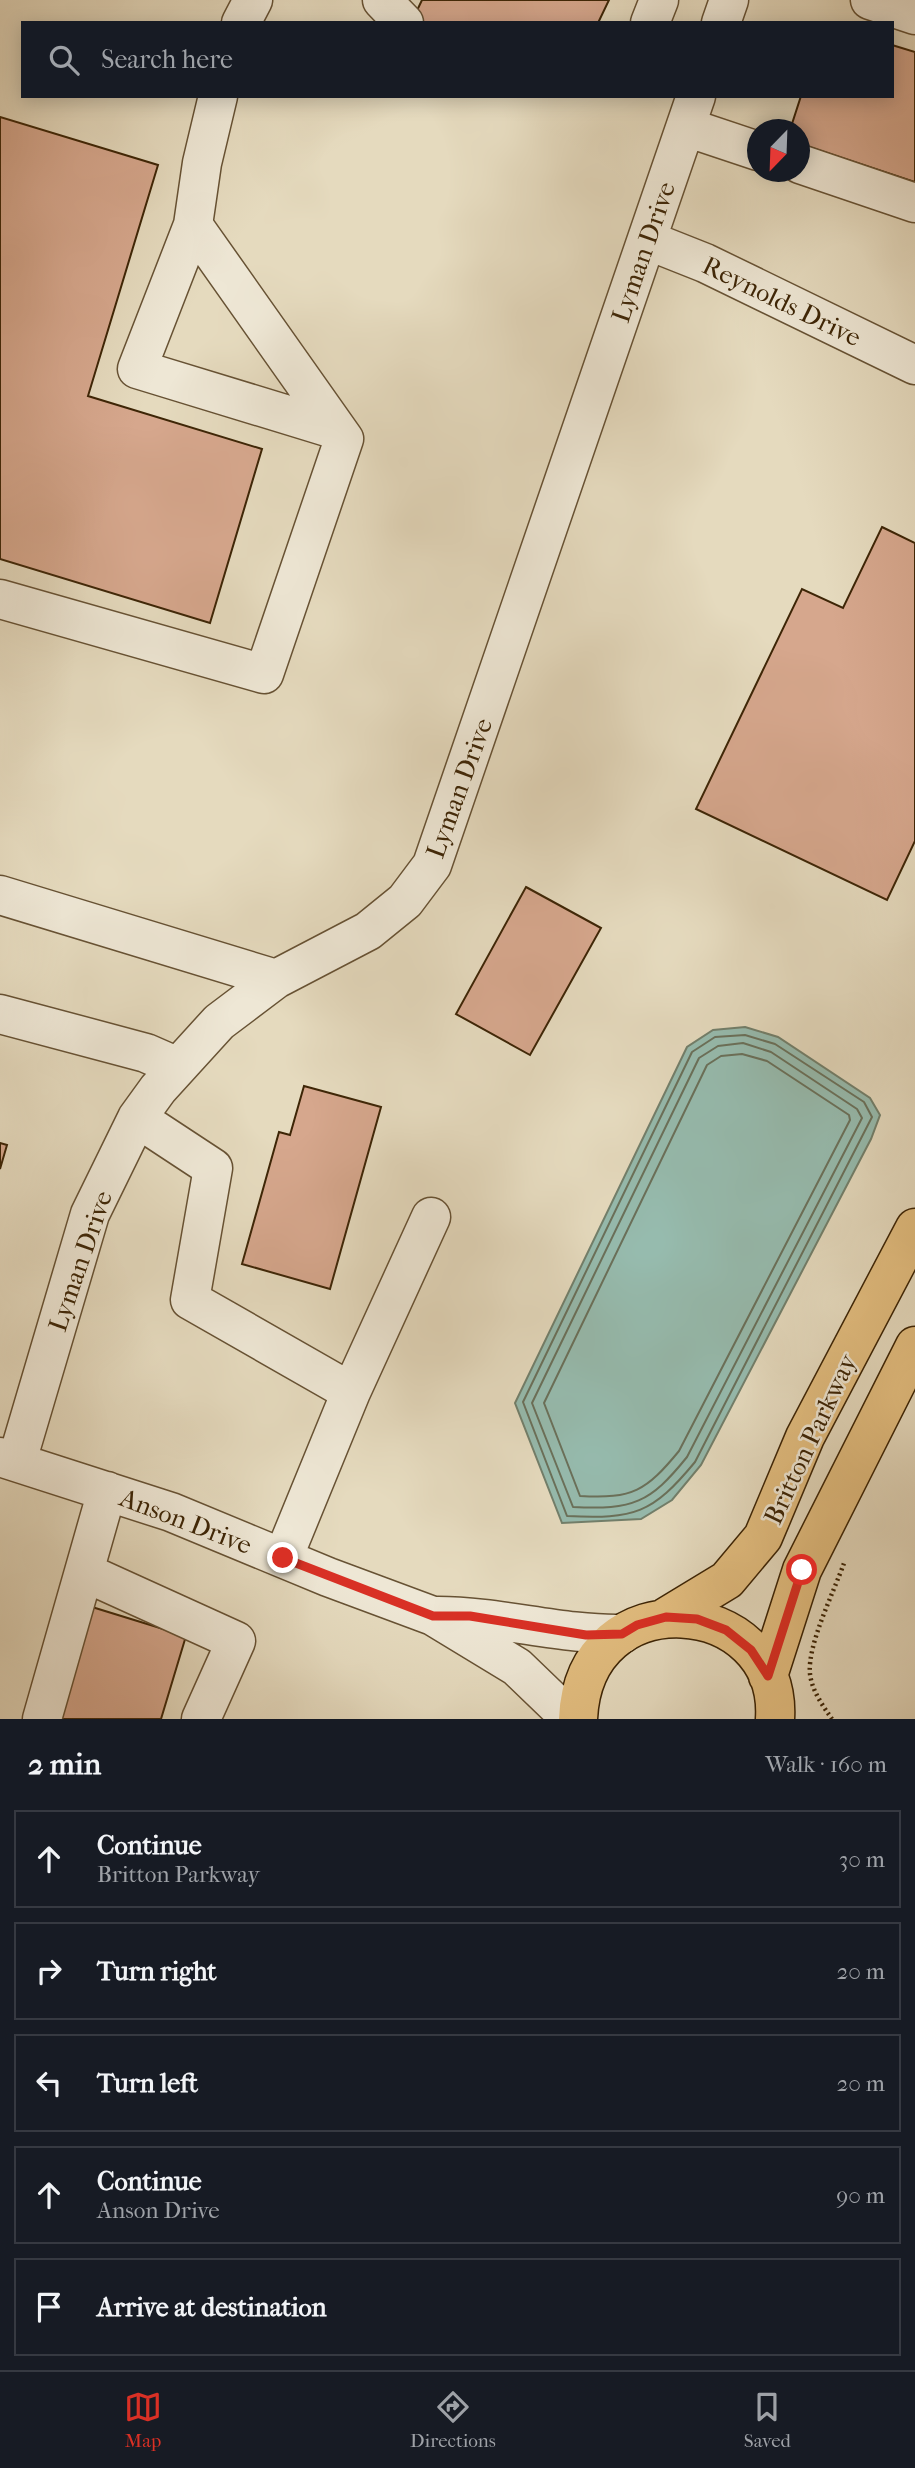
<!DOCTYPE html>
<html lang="en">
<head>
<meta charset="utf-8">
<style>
	:root { --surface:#171b24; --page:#242831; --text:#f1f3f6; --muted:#9ea1a6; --line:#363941; --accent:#d93025 }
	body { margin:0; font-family:"IM FELL French Canon",serif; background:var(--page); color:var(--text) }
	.compass { position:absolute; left:747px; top:119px; width:63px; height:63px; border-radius:50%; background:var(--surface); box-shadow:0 4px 18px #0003; rotate:203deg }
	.stop { position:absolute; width:21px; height:21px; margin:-16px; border:5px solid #d93025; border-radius:50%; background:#fff }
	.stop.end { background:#d93025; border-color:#fff; box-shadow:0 2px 7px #0008 }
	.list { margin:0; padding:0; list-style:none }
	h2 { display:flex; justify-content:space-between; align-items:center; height:91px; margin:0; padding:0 28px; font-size:30px }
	h2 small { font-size:23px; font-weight:400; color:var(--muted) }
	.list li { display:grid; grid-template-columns:46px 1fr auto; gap:21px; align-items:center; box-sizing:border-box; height:98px; margin:0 14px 14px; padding:0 14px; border:2px solid var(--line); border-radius:0px }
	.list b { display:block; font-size:26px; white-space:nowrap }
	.list p { margin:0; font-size:23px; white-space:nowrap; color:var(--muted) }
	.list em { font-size:23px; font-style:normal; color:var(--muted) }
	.icon { flex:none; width:38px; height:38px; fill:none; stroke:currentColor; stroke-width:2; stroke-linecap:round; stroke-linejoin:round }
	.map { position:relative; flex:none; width:915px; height:1719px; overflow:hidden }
	.search { position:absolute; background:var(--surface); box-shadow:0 4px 18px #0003; left:21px; right:21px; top:21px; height:77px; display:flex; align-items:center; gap:18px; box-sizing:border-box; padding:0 24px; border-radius:0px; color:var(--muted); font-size:26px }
	.sheet { height:651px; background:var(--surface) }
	nav { display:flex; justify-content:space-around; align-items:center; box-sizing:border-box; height:98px; border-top:2px solid var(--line); background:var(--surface); font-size:19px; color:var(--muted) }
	nav a { display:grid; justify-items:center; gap:4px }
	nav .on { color:var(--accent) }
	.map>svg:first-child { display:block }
	.water { fill:#96bbae; stroke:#727f6b; stroke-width:2 }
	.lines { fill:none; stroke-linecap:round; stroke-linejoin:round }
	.shore { stroke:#6a705a; stroke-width:2 }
	.building { fill:#d6a78d; stroke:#3d2506; stroke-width:2 }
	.minor-casing { stroke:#675234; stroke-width:41 }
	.major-casing { stroke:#3d2506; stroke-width:41 }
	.path { stroke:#3d2506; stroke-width:4.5; stroke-dasharray:2 3.5; stroke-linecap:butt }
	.minor { stroke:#eee7d5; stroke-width:38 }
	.major { stroke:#e2bd7f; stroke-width:38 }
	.route { stroke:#d93025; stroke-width:9 }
	.labels { text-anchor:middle; stroke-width:5; stroke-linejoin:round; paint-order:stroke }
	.street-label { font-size:26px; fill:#3d2506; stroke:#eee7d5 }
</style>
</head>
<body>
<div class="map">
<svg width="915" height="1719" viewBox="0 0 915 1719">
	<rect width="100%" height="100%" fill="#e5dabe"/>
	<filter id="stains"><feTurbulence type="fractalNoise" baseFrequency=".00286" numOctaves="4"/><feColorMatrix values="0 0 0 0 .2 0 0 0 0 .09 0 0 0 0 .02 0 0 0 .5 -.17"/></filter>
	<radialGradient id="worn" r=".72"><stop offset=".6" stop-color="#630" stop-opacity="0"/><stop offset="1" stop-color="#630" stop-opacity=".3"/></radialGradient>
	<!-- water -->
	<path class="water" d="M745,1027l33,10 92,61 10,17 -9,24 -170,326 -29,35 -31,19 -79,4 -47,-120 172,-356 26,-17z"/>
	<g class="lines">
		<!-- shore -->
		<path class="shore" d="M745,1035l30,9 89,58 8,15 -177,345c-43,52 -60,57 -128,54l-44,-114 169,-350 23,-15z
			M743,1043l28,9 86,57 5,9 -175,339c-37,46 -54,53 -114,50l-41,-104 167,-345 19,-12z
			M742,1054l25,7 82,54 1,5 -171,331c-33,40 -46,48 -99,45l-36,-93 163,-338 14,-9z"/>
	</g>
	<!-- building -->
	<path class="building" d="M422,0h187l-11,23h-187z
		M892,45l23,7v130l-115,-38v-14h-10l11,-34h91z
		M0,117l158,48 -70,231 174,53 -52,174 -210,-64z
		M882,527l33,16v298l-28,59 -191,-91 106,-220 41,19z
		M526,887l75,41 -71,127 -74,-41z
		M304,1086l77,21 -51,182 -88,-25 37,-132 11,3z
		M0,1143l7,2 -7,24z
		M92,1607l94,29 -25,83h-103z"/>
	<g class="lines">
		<defs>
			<path id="minor" d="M382,0l22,23
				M870,0l45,15
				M241,23l12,-23
				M650,23l9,-23
				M721,23l8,-23
				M686,127l72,24
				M800,164l115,39
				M193,225l-56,144 200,61
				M647,240l58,23 210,102
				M0,599l264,75 80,-235 -151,-214 9,-62 16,-67
				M0,895l276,84
				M0,1014l146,39 32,14
				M137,1118l76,50 -23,132 161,92 -68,166
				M351,1392l80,-175
				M0,1457l171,55 157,65 105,39 84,51 54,52
				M17,1461l73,-247 47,-96 21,-29 61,-67 57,-43 92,-48 37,-30 27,-36 264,-769
				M84,1572l152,69 -35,78
				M438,1616c62,0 122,19 184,18
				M42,1719l65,-228"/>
			<path id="major" d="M666,1617l61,-37 36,-43 42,-100 110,-209
				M768,1676l34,-106 113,-224
				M578,1719c6,-143 205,-125 197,0"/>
		</defs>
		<!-- minor casing -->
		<use href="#minor" class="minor-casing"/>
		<!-- major casing -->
		<use href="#major" class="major-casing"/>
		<!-- path -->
		<path class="path" d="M832,1719c-9,-13 -20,-28 -22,-45 -3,-29 24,-82 34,-111"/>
		<!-- minor -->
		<use href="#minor" class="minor"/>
		<!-- major -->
		<use href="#major" class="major"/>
	</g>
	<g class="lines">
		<!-- route -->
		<path class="route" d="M283,1558l150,58h37l116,19 36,-1 15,-9 29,-8 31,2 29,11 25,20 17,26 34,-106"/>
	</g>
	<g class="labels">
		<!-- street labels -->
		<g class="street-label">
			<text transform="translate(643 252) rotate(-71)" y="9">Lyman Drive</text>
			<text transform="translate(782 301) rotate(26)" y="9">Reynolds Drive</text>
			<text transform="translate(459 788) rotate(-70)" y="9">Lyman Drive</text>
			<text transform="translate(80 1261) rotate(-71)" y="9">Lyman Drive</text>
			<text transform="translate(810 1439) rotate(-65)" y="9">Britton Parkway</text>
			<text transform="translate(186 1521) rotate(21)" y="9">Anson Drive</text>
		</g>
	</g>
	<rect width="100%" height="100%" filter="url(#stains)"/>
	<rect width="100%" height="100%" fill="url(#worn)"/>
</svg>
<svg class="compass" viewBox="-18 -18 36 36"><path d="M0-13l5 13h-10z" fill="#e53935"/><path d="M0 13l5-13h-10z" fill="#9ea1a6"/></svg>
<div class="stop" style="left:802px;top:1570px"></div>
<div class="stop end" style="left:283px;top:1558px"></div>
<div class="search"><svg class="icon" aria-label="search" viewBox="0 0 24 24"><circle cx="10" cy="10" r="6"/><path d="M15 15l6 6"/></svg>Search here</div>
</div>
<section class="sheet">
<h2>2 min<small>Walk · 160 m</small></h2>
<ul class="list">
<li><svg class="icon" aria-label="ahead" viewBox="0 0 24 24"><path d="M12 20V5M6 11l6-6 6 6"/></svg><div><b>Continue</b><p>Britton Parkway</p></div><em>30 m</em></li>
<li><svg class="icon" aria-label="right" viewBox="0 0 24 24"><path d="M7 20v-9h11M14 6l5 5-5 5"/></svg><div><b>Turn right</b></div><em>20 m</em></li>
<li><svg class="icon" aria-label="left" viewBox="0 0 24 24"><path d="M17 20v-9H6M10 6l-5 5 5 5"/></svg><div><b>Turn left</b></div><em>20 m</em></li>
<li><svg class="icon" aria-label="ahead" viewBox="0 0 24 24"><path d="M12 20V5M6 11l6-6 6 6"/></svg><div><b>Continue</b><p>Anson Drive</p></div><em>90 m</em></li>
<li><svg class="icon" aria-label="arrive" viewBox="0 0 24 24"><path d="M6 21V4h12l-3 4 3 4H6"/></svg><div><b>Arrive at destination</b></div></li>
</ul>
</section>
<nav>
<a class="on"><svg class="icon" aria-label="map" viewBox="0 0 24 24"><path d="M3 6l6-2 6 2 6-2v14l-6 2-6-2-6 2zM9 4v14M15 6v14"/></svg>Map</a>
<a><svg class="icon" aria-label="directions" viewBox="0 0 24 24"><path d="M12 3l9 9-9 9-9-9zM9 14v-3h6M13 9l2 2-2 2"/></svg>Directions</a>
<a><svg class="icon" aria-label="saved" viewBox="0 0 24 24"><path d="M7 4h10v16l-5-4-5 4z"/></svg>Saved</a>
</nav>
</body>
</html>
